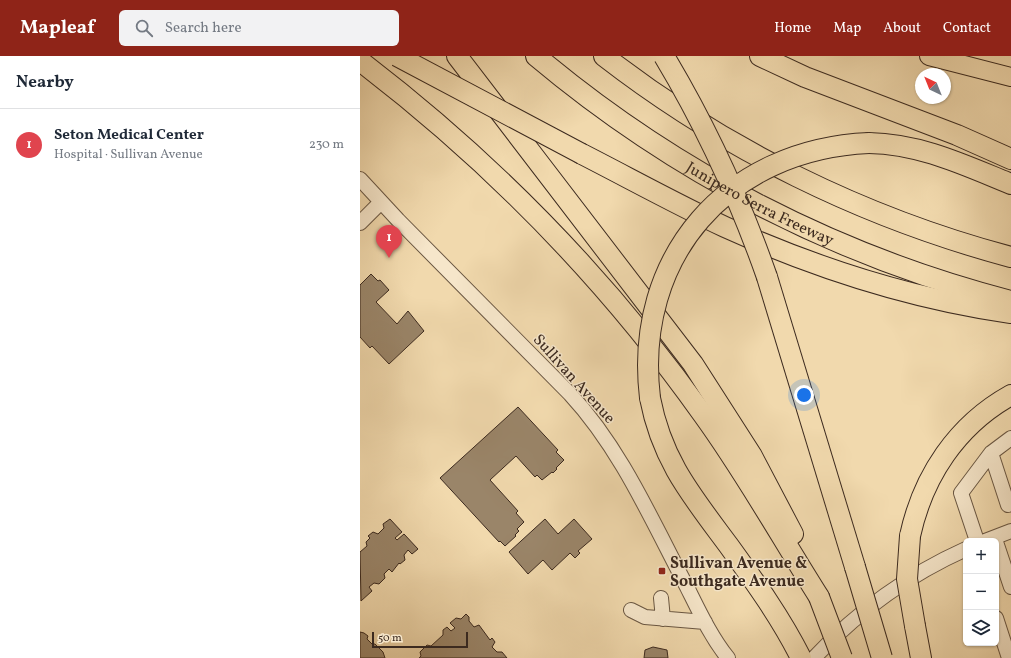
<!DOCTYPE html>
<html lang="en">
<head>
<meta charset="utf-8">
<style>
	:root { --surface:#fff; --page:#f2f2f3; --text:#1f2937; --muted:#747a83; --line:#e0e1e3; --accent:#8f2418 }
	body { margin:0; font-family:Vollkorn,serif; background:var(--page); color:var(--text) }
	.controls { position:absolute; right:12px; bottom:12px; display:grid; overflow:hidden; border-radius:6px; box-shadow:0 1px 3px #0004 }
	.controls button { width:36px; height:36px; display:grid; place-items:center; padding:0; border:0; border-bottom:1px solid var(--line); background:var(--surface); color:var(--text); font:20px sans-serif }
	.compass { position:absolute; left:555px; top:12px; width:36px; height:36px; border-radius:50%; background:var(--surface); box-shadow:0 1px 3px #0004; rotate:317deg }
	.scale { position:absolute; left:12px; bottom:10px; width:96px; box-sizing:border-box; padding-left:4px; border:2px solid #3c2a1f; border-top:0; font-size:11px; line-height:14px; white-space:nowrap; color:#3c2a1f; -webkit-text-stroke:3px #f6e6ca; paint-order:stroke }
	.you { position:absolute; left:444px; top:339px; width:14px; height:14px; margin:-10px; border:3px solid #fff; border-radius:50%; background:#1a73e8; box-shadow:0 0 0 6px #1a73e833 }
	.badge { display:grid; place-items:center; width:26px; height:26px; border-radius:50%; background:var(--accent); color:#fff; font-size:13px; font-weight:700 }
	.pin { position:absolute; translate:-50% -33px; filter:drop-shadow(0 1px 2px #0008) }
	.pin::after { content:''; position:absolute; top:21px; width:14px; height:12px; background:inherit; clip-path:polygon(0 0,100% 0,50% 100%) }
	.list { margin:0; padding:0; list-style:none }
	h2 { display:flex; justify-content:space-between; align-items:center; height:52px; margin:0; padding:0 16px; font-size:17px }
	h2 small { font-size:13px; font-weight:400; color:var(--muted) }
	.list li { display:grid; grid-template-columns:26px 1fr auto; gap:12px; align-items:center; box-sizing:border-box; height:72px; padding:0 16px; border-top:1px solid var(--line) }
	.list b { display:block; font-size:15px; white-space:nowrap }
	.list p { margin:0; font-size:13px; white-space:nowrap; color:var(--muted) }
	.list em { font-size:13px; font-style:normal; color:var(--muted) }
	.icon { flex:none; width:22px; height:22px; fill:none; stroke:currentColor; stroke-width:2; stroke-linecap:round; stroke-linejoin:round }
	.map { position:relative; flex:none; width:651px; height:602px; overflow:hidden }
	header { display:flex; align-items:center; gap:24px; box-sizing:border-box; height:56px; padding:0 20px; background:var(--accent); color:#fff }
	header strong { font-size:19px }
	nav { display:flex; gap:22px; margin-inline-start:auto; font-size:14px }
	.search { width:280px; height:36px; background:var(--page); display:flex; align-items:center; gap:10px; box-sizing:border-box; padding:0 14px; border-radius:6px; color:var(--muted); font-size:15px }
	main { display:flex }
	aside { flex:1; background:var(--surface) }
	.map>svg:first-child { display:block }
	.building { fill:#9a8569; stroke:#3c2a1f }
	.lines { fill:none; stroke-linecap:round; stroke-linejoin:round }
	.minor-casing { stroke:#695642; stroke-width:16 }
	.major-casing { stroke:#3c2a1f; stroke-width:20 }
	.highway-casing { stroke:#3c2a1f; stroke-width:22 }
	.minor { stroke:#f6e6ca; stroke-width:14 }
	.major { stroke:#f1d9ad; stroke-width:18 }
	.highway { stroke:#f1d9ad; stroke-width:20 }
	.highway-bridge-casing { stroke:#3c2a1f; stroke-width:22; stroke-linecap:butt }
	.highway-bridge { stroke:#f1d9ad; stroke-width:20 }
	.poi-dot { fill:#8f2418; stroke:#f6e6ca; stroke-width:1.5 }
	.labels { text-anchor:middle; stroke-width:3; stroke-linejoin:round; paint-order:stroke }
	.street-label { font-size:16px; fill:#3c2a1f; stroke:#f6e6ca }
	.poi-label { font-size:16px; font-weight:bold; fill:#3c2a1f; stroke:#f6e6ca; text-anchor:start }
</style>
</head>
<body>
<header>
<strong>Mapleaf</strong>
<div class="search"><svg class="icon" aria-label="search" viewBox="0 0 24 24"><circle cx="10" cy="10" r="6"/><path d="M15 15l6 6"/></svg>Search here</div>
<nav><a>Home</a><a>Map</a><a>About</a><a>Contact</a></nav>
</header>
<main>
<aside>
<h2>Nearby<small></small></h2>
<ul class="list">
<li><span class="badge" style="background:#e0444e">1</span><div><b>Seton Medical Center</b><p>Hospital · Sullivan Avenue</p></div><em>230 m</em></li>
</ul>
</aside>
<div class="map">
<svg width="651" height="602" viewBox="0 0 651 602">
	<rect width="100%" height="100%" fill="#f1d9ad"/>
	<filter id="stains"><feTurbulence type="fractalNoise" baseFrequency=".005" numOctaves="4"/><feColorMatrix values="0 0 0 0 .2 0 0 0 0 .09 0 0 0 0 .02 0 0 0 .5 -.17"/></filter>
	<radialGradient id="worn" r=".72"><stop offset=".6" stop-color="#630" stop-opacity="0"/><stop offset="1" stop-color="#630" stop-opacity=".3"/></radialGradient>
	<!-- building -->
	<path class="building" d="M11,218l7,7 2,-1 9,10 -13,12 21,22 11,-13 16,20 -35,33 -17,-18 -2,2 -10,-11v-52z
		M158,351l40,43 -2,2 8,8 -8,8 1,1 -4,4 -1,-1 -10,8 -5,-5 -2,2 -19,-21 -26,24 28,31 -2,2 8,9 -7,7 2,2 -4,4 1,1 -11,10 -5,-5 -1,1 -59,-64z
		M30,463l12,13 -7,6 2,2 7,-6 14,15 -6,5 -4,-4 -4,5 1,5 -5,4 -1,-1 -7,9 -3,-3 -5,5 1,4 -6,6 -5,-1 -5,4 3,4 -11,10 -1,-49 7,-6 -1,-4 4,-4 -2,-2 5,-4 5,2 6,-6 -1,-4z
		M185,463l13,15 16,-15 18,20 -14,12 2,2 -5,5 -5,-5 -18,17 -9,-10 -15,14 -19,-22z
		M106,558l3,3v4l5,6 5,-2 11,15 2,-2 3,4 -3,5 5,5h5l5,6h-88l2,-2 -1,-4 7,-7 4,1 12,-11v-5l4,-3 4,4 4,-3 -5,-5 6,-5 5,1z
		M0,576l4,1 4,3 -1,3 5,5h3l8,8 2,6h-25z
		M293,591l14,3 1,8h-24l1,-8z"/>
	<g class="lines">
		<defs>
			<path id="minor" d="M0,123l38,41 172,174c51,55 82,127 117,193 12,24 24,50 41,71
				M0,167l21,-21
				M631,397l17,52
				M617,485l-16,-48 30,-40 20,-15
				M625,485l26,-10
				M636,486l15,45
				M301,542l2,21
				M271,554l14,7 60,5
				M636,562l13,40
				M454,602c43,-46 94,-83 152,-109"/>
			<path id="major" d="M569,0l82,21"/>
			<g id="highway">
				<path d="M97,0l236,308 59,92 41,78"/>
				<path id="s1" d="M176,0c138,116 300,200 475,245"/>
				<path d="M244,0c120,93 260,162 407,201"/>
				<path d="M400,0l45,21 152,58 54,24"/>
				<path d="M0,5c131,100 249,221 344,355 42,58 77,121 115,181"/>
				<path d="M509,87c52,1 95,22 142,41"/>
				<path d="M222,98c47,24 94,50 143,73 91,41 187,72 286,86"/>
				<path d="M407,221l88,290"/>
				<path d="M290,342c12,63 42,98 79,148 26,36 52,72 72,112"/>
				<path d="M550,480c13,-60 47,-111 101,-141"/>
				<path d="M555,570l6,32"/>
			</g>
		</defs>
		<!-- minor casing -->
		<use href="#minor" class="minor-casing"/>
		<!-- major casing -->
		<use href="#major" class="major-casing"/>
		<!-- highway casing -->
		<use href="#highway" class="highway-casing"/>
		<!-- minor -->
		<use href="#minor" class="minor"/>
		<!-- major -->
		<use href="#major" class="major"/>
		<!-- highway -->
		<use href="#highway" class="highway"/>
		<defs>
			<path id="highway-bridge" d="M37,0l185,98
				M304,0c42,70 76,144 103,221
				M290,342c-17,-142 78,-249 219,-255
				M550,480l-3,43 8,47
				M495,511l27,91
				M459,541l23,61"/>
		</defs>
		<!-- highway-bridge casing -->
		<use href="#highway-bridge" class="highway-bridge-casing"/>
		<!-- highway-bridge -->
		<use href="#highway-bridge" class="highway-bridge"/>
	</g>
	<!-- markers -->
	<rect class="poi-dot" x="298" y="511" width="8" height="8" rx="2"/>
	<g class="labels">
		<!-- street labels -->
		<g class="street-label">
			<text dy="6" stroke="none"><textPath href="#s1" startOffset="269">Junipero Serra Freeway</textPath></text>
			<text transform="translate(215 322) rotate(48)" y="6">Sullivan Avenue</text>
		</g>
		<!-- poi labels -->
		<g class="poi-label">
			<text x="310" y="512">Sullivan Avenue &amp;<tspan x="310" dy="18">Southgate Avenue</tspan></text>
		</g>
	</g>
	<rect width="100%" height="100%" filter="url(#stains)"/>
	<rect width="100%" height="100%" fill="url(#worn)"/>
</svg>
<div class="controls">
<button>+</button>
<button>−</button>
<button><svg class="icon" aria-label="layers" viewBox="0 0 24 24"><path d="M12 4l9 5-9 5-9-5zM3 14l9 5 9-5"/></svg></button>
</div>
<svg class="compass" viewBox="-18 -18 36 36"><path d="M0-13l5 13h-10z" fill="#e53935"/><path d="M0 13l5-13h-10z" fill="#747a83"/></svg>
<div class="scale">50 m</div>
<div class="you"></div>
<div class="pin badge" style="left:29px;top:202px;background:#e0444e">1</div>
</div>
</main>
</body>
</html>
